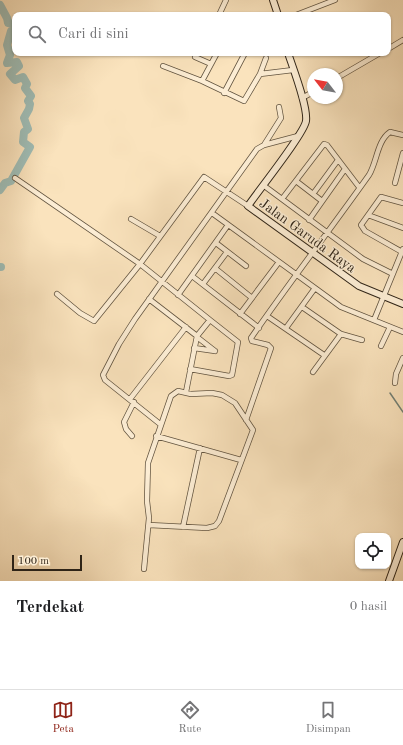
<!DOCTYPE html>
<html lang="id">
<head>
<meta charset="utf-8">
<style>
	:root { --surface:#fff; --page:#f6f6f6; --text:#202124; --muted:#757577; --line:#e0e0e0; --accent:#8f2418 }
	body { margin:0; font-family:"Old Standard TT",serif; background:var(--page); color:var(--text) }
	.controls { position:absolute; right:12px; bottom:12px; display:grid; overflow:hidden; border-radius:8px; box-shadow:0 1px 3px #0004 }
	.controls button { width:36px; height:36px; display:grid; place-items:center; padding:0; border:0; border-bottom:1px solid var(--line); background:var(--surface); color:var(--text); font:20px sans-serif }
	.compass { position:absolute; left:307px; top:68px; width:36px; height:36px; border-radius:50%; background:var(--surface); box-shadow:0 1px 3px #0004; rotate:301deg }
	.scale { position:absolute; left:12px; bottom:10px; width:70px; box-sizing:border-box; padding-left:4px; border:2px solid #2f2417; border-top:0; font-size:11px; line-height:14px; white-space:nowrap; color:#2f2417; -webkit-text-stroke:3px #fcedd4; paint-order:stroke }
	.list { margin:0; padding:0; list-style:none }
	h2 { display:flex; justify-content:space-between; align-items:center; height:52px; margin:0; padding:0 16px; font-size:17px }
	h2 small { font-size:13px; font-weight:400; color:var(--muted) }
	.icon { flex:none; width:22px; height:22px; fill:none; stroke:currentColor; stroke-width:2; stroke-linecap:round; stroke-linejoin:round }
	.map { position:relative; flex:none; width:403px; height:581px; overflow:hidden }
	.search { position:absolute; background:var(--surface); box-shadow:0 1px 3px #0004; left:12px; right:12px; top:12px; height:44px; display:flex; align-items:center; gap:10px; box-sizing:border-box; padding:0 14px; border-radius:8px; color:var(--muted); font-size:15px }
	.sheet { height:108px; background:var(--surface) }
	nav { display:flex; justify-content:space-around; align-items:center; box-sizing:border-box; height:56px; border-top:1px solid var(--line); background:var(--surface); font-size:11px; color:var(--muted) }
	nav a { display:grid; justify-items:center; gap:2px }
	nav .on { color:var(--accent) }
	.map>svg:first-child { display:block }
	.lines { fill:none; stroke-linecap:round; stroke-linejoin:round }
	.stream { stroke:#728076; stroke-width:1.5 }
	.river { stroke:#9fbdb6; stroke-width:8 }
	.street-casing { stroke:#625440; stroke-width:6 }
	.secondary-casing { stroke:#2f2417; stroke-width:8 }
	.street { stroke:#fcedd4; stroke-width:4.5 }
	.secondary { stroke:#fcedd4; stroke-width:6 }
	.labels { text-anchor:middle; stroke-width:3; stroke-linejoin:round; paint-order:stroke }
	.street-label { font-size:14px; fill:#2f2417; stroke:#fcedd4 }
</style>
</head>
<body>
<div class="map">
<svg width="403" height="581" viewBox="0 0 403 581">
	<rect width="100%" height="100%" fill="#fae3bd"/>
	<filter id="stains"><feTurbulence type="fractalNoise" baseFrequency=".005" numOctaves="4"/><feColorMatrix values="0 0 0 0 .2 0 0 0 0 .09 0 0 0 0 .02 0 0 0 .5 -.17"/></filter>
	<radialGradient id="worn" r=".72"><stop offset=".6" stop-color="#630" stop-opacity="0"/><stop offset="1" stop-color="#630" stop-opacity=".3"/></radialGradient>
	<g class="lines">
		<!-- stream -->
		<path class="stream" d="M390,393l13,19"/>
		<!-- river -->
		<path class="river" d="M0,5l7,13 1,5 7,1
			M0,190l5,-7 6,-2 19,-34 -7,-5 1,-10 4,-3 -4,-11 5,-9 1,-5 -2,-3 3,-5 -6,-8 2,-4 -4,-7 -8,3 -5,-6 9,-8 -2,-4 -10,1 3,-8 -3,-10 4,-14 4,-3
			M0,267h1"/>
		<defs>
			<path id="street" d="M219,15l7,-15
				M296,15l39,-15
				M388,49l15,-9
				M195,57l16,7
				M163,66l39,15 42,20 16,-27 33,-4
				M260,74l6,-16
				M337,78l43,-25
				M202,81l15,-28
				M224,93l21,-40
				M302,98l11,-6
				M264,145l17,-27 -2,-11
				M15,178l125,86 70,56 -13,16 -11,56
				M296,181l26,20
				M395,183l8,-30
				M263,185l100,74 30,15
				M313,194l25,-34
				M282,199l42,-55 3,1 32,42
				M212,213l129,94 62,25
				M368,215l35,13
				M131,219l29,17
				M309,220l36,-51
				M216,243l30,23
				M402,252l-37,-21 -4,-6 20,-28 22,6
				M216,269l36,29
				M192,276l67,52
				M203,284l24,-32
				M57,294l23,19 14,8 46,-57 64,-87 44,29
				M178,295l50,-70
				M149,299l48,37
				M302,307l39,27 21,6
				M240,314l39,-52
				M267,316l57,39
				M374,320l29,-71
				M286,328l29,-40
				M197,337l18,14
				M381,346l9,-19
				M194,348l21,3
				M190,369l39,7 3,-1 6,-33 -28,-22
				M313,372l28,-38
				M395,383l1,-9 7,-16
				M130,399l56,-72
				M246,420l25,-72 -3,-3 -16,-4 -1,-3c38,-55 79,-108 118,-163 8,-13 8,-34 21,-43l13,3
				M160,424l-55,-44 -2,-5 16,-31 16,-25 122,-170 7,-4 34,-9
				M132,436l-6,-7 -2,-7 10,-20
				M156,436l85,24
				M183,527l17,-79
				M144,569l5,-51 -2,-17 1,-38 23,-67 7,-5 13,3 21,-1 10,2 13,8 18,27 -34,91 -4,5 -8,2 -58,-3"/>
			<path id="secondary" d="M273,0l5,15
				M288,53c5,15 20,54 18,68 -2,13 -48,70 -58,85l111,80 44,18
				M389,581l14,-39"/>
		</defs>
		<!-- street casing -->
		<use href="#street" class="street-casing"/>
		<!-- secondary casing -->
		<use href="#secondary" class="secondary-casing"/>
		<!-- street -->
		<use href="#street" class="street"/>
		<!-- secondary -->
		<use href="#secondary" class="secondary"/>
	</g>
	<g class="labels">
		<!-- street labels -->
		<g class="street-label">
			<text transform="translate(308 235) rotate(36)" y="5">Jalan Garuda Raya</text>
		</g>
	</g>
	<rect width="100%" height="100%" filter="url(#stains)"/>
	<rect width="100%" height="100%" fill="url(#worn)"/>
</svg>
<div class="controls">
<button><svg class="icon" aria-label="locate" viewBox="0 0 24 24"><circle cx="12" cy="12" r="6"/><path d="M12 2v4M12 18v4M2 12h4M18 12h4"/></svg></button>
</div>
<svg class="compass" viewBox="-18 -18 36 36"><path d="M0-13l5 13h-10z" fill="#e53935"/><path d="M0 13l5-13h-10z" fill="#757577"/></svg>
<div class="scale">100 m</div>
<div class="search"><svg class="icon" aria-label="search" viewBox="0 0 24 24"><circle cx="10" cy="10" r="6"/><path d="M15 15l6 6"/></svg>Cari di sini</div>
</div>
<section class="sheet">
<h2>Terdekat<small>0 hasil</small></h2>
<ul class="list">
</ul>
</section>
<nav>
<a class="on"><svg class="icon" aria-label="map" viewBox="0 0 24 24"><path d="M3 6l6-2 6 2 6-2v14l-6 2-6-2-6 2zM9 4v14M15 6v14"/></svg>Peta</a>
<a><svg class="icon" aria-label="directions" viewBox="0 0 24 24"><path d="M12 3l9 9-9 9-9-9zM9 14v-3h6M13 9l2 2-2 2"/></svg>Rute</a>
<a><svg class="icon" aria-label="saved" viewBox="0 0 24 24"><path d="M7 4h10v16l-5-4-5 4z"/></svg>Disimpan</a>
</nav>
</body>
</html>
